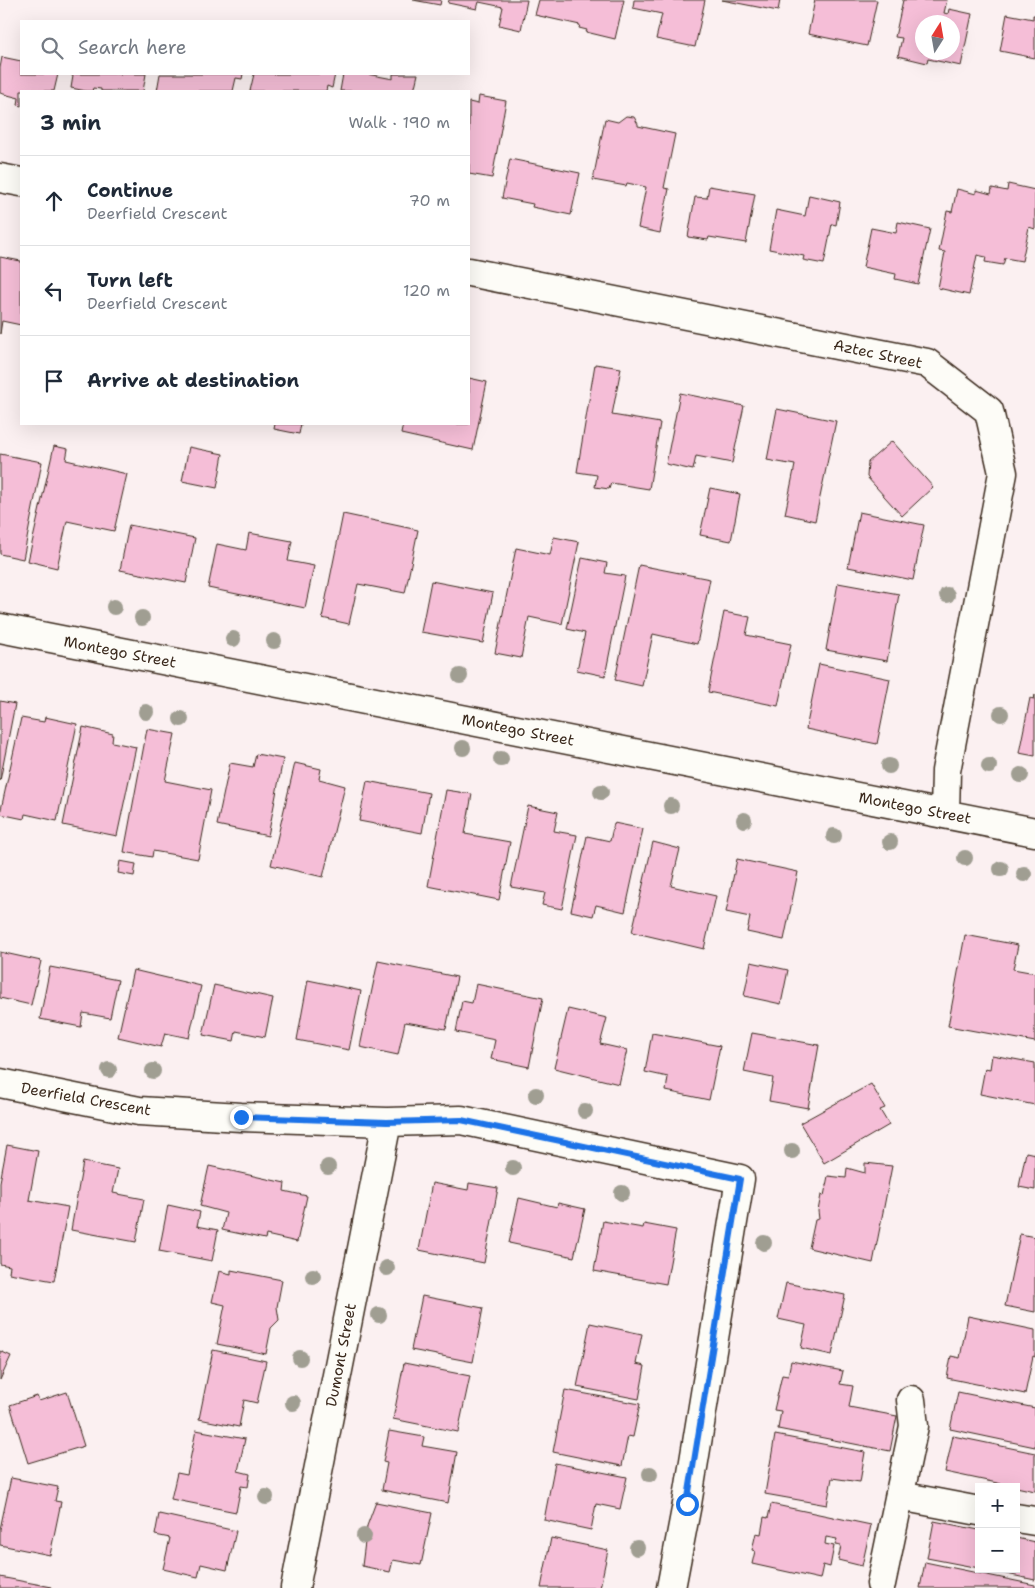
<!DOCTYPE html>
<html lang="en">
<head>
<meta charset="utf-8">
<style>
	:root { --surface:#fff; --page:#f6f6f7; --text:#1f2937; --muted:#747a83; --line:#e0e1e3 }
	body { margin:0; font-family:"Shantell Sans",sans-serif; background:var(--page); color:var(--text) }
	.controls { position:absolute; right:15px; bottom:15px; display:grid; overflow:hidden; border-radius:0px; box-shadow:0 5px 20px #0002 }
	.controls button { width:45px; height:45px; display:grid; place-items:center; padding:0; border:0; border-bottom:1px solid var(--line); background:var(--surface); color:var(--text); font:25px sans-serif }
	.compass { position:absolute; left:915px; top:15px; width:45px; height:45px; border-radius:50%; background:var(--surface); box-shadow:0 5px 20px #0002; rotate:11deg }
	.stop { position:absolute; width:15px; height:15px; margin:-11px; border:4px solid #1a73e8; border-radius:50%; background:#fff }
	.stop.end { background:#1a73e8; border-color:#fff; box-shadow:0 1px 5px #0008 }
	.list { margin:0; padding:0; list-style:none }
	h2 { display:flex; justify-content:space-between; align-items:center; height:65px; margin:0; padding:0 20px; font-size:21px }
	h2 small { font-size:16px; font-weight:400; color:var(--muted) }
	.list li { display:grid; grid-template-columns:32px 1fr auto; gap:15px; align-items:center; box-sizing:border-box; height:90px; padding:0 20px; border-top:1px solid var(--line) }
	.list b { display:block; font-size:19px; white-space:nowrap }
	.list p { margin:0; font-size:16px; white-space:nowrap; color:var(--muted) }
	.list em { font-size:16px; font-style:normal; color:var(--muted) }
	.icon { flex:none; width:28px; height:28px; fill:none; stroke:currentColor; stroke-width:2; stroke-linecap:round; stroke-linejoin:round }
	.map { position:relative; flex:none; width:1035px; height:1588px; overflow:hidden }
	.search { position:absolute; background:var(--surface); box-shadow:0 5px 20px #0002; left:20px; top:20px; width:450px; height:55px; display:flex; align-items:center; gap:12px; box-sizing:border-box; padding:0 18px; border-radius:0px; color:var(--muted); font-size:19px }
	.panel { position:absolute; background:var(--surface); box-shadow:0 5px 20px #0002; left:20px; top:90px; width:450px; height:335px; border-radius:0px }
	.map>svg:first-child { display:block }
	.building { fill:#f5bed7; stroke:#3b2a1e; fill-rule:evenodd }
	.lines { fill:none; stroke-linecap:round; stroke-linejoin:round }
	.minor-casing { stroke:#3b2a1e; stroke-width:31 }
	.minor { stroke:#fdfcf7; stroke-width:28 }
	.tree { fill:#a09e92 }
	.route { stroke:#1a73e8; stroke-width:6 }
	.labels { text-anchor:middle; stroke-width:4; stroke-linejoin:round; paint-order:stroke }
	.street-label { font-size:15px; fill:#3b2a1e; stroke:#fdfcf7 }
</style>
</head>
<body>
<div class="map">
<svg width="1035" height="1588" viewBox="0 0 1035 1588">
	<rect width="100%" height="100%" fill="#fbf0f1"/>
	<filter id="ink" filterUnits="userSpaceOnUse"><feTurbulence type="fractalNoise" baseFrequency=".02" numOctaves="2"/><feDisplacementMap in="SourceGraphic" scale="10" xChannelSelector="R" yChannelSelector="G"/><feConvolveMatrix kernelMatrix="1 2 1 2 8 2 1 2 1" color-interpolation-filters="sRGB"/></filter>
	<g filter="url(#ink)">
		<!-- building -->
		<path class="building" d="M413,0h28l-1,5z
			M449,0h78l-6,30 -22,-5 4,-18 -24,-5 -2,7 -29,-6z
			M539,0h85l-9,39 -29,-7 1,-2 -8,-2 1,-3 -45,-10z
			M634,0h71l-10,47 -39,-8 6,-25 -29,-6z
			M722,0h58l-2,11z
			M815,0h62l-10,46 -59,-12z
			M903,0h44l-3,13 4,1 1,-5 23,5 -11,52 -33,-7 -1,4 -29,-7 4,-18 -7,-1zM922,22h30v30h-30z
			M1007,14l26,5v-4h2v43l-35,-7z
			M2,57l19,4v13h37l-4,17h-33v15l-3,-1 1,-7 -19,-5v-25z
			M71,74h75l-3,17h-42v-2l-8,-1 -1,3h-6l-15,-3 2,-12 -2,-1z
			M160,74h83l-1,5 -6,-1 -3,13h-76z
			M254,74h81l-3,14 -5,-2 -1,5h-76z
			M343,74h24l26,5v-5h25l-4,17h-74z
			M479,96l27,5 -14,77 -23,-4v-72l9,2z
			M626,116l8,1 4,7v2l37,8 -11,54 5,1 -9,44 -22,-5 8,-41 -19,-4 -1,3 -33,-6 12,-61 13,3z
			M510,159l70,14 -9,42 -39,-8 1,-3 -31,-6z
			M1008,184l27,6v39l-6,-2 -7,34 -17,-3 -2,7 -18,-3 1,-5 -9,-2 -8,40 -31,-7 7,-36 -6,-1 8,-40 5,1 5,-23 19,5v-4l15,4 1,-6 15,3z
			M709,186l46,8 -9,49 -37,-6 -1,3 -20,-3 7,-40 12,1z
			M809,195l31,7 -4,23 -4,-1 -8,40 -21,-4 1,-4 -35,-7 7,-39 29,6z
			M898,222l32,7 -12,55 -23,-5 1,-5 -33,-7 8,-39 25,5z
			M0,257l21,4v64l-19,-4 -2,13z
			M595,364l26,4 -9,47 48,8 -11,66 -38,-6 -2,6 -14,-2 2,-12 -20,-3z
			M469,378l18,4 -14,68 -72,-16 2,-10h66z
			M680,393l64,13 -12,57 -36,-7 -3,14 -27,-6z
			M777,409l59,12 -21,100 -30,-7 10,-49 -28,-5z
			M275,424h26l-2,10 -25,-5z
			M892,441l41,46 -31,29 -35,-39 1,-15z
			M54,446l14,3 -2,11 61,14 -13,57 -47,-10 -10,47 -29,-7z
			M189,447l34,7 -6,34 -35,-7z
			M0,454l42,8 -19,97 -23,-5z
			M710,488l30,6 -9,47 -31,-6z
			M859,512l65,13 -11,55 -65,-13z
			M343,514l75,16 -13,63 -47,-9 -9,40 -27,-6z
			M129,525l66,13 -9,45 -66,-13z
			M249,533l43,8 -4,20 26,5 -9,42 -97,-20 9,-44 29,6z
			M554,537l25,5 -17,82 -33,-7 -8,41 -26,-5 21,-105 34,7z
			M582,558l25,5 -2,10 20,3 -20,100 -28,-6 8,-37 -18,-4z
			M639,565l71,14 -13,65 -44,-10 -11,52 -27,-6z
			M431,581l62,12 -10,50 -62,-11z
			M838,583l61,11 -12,67 -61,-11z
			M724,612l26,5 -4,18 45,9 -13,62 -70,-14z
			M819,664l71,15 -13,65 -71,-15z
			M1035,695v61l-16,-3 11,-55 4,1z
			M0,701l15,3 -15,77z
			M45,717l32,7 -20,97 -32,-7 -1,5 -24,-5 21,-96 23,4z
			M83,727l30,7 -1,8 24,5 -19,89 -54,-11z
			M147,729l28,5 -10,47 46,9 -13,69 -45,-8 -1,6 -28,-5z
			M256,754l27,5 -15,77 -51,-11 13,-62 23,4z
			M295,763l26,6 -2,10 26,7 -22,91 -52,-12z
			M367,781l62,12 -7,40 -63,-12z
			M446,790l26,4 -7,40 45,8 -11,58 -71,-14z
			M528,806l30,6 -4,19 23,4 -15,74 -20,-4 3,-12 -34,-6z
			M614,823l29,6 -18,83 -29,-7 -3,11 -22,-5 16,-75 23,5z
			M653,842l27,7 -9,37 45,10 -12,53 -72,-17z
			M737,859l61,13 -14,68 -37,-8 3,-15 -24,-5z
			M120,861l16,3 -2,12 -16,-3z
			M965,935l53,10 -5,24 22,4v69l-87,-16z
			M0,952l41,9 -10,44 -31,-7z
			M378,961l79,16 -11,52 -41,-7 -7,33 -38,-8z
			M751,962l37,8 -7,34 -37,-8z
			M50,967l68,13 -8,38 -27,-5 -2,14 -41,-8z
			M133,970l68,16 -12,52 -24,-5 -4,14 -43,-10z
			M308,980l53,11 -12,59 -52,-10z
			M476,984l67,14 -14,69 -38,-8 4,-19 -39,-8 6,-31 10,2z
			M214,985l59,13 -8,39 -29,-6 -2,10 -31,-6z
			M568,1009l39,9 -7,26 27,6 -8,34 -65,-16z
			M652,1033l68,13 -11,54 -43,-9 2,-14 -23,-5z
			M752,1033l67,12 -11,63 -39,-7 4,-23 -29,-6z
			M992,1055l43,8v42l-55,-11 5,-26 5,1z
			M871,1084l14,24 -5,2 9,15 -65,38 -24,-40z
			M7,1145l31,6 -9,49 39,7 -14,74 -45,-8 1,-7 -10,-2v-82z
			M1026,1152l9,2v36l-16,-3z
			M83,1162l35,7 -5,24 31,6 -8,43 -65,-12z
			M865,1163l27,3 -19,97 -64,-15 6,-28 4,-1 -1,-8 3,-16 3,1 4,-20 18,2 1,-10 18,5z
			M209,1166l76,17 -1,8 23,5 -10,46 -31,-7 -1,4 -43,-9 4,-17 -26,-7z
			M432,1183l36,7 1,-7 29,5 -14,75 -65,-13z
			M519,1198l38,9 1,-4 27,6 -11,48 -65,-14z
			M168,1205l32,7 -3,14 21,4 -6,31 -53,-10z
			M603,1221l40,7 1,-4 32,6 -10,54 -72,-13z
			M1020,1234l15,3v75l-30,-6z
			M231,1270l51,10 -5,27 2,13 -8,8 -5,26 -49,-10 8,-39 -13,-3 7,-31 12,3z
			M786,1283l59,12 -13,60 -31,-7 5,-23 -28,-6z
			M422,1296l61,12 -10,54 -62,-12z
			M968,1316l67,14v27l-2,-1 -8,38 -78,-16 4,-22 9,2z
			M590,1323l52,11 -6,30 9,2 -6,33 -62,-12z
			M213,1350l53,11 -9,42 -13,-3 -5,27 -40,-8z
			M0,1351l11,5 -11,24z
			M791,1361l52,10 -3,13 13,2 -4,21 48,9 -7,35 -112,-22 3,-18 -7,-1 8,-35 6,1z
			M404,1363l66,13 -12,56 -65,-13z
			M565,1390l75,14 -7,33 -5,-1 -6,30 -69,-14z
			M67,1392l17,54 -56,17 -18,-58 27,-9 2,5z
			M958,1392l77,16v39l-85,-18z
			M196,1430l49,9 -7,32 12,3 -2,13 -7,-1 -5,26 -65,-13 6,-26 10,2z
			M389,1431l35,6 -2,9 35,6 -9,51 -66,-13 5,-27 -4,-1z
			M775,1435l90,17 -5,30 -28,-4 -5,27 -62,-11z
			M953,1436l82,17v38l-90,-19z
			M555,1463l72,14 -7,32 -24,-5 -5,26 -47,-10z
			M11,1478l47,9 -3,14 6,1 -11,53 -50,-10v-16z
			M376,1502l56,11 -11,52 -28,-5 -3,12 -28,-6 5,-40z
			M771,1504l100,21 -9,41 -24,-6 3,-14 -6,-1 2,-6 -11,-2 -1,7 9,2 -4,21 -7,-2 -3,14 -68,-15 3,-13 -3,-1 4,-17 5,1 3,-17 4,1z
			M159,1514l77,17 -9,39 -26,-6 -3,13 -35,-8 7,-31 -15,-3z
			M934,1521l45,9v38l-52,-10z
			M551,1538l57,12 -8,38h-59z
			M1016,1538l19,4v38l-52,-11h33z
			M925,1562l110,23v3h-115z
			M0,1577l52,10v1h-52z"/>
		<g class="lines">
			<defs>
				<path id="minor" d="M0,178l21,4
					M469,272l458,91 62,48 14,62 -57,298 -1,43
					M0,628l1035,204
					M0,1083l139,28 102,6 146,5 74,-2 279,59 -53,325 -16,84
					M900,1496l79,15
					M1016,1518l19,3
					M881,1584l33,-158 -3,-26
					M295,1588l92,-466"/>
			</defs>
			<!-- minor casing -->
			<use href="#minor" class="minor-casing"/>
			<!-- minor -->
			<use href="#minor" class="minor"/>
		</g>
		<!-- trees -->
		<g class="tree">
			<circle cx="947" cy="595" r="8"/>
			<circle cx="114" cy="607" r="8"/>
			<circle cx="142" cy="618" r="8"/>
			<circle cx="233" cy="639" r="8"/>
			<circle cx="274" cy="641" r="8"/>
			<circle cx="460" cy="676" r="8"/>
			<circle cx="146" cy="712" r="8"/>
			<circle cx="1001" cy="714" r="8"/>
			<circle cx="181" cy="719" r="8"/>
			<circle cx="463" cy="748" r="8"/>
			<circle cx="501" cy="759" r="8"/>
			<circle cx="889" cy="766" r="8"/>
			<circle cx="989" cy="766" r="8"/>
			<circle cx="1021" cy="775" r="8"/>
			<circle cx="601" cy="792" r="8"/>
			<circle cx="671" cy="806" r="8"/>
			<circle cx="744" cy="820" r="8"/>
			<circle cx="834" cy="836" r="8"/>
			<circle cx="890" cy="842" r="8"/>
			<circle cx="965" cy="858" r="8"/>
			<circle cx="1001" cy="869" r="8"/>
			<circle cx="1024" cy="874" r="8"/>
			<circle cx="109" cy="1070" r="8"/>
			<circle cx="153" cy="1071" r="8"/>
			<circle cx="536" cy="1095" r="8"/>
			<circle cx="585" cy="1111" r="8"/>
			<circle cx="792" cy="1151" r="8"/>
			<circle cx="328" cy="1167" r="8"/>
			<circle cx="513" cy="1168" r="8"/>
			<circle cx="622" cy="1193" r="8"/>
			<circle cx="764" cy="1243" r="8"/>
			<circle cx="387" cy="1268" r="8"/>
			<circle cx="313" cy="1276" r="8"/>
			<circle cx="379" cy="1315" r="8"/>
			<circle cx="300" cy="1358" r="8"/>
			<circle cx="293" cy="1403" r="8"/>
			<circle cx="650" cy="1474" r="8"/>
			<circle cx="266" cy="1497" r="8"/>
			<circle cx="364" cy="1536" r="8"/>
			<circle cx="637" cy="1548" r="8"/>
		</g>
	</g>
	<g class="lines" filter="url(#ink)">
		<!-- route -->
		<path class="route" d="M241,1117l146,5 74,-2 279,59 -53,325"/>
	</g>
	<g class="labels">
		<!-- street labels -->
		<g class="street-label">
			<text transform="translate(878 354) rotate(12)" y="5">Aztec Street</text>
			<text transform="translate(120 652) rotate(11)" y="5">Montego Street</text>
			<text transform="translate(518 730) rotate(11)" y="5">Montego Street</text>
			<text transform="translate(915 808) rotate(11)" y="5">Montego Street</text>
			<text transform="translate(86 1099) rotate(10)" y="5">Deerfield Crescent</text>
			<text transform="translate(341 1355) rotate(-79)" y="5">Dumont Street</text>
		</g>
	</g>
</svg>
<div class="controls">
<button>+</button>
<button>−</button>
</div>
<svg class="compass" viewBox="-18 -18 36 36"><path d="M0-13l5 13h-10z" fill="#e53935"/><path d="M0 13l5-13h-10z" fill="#747a83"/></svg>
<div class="stop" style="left:687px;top:1504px"></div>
<div class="stop end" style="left:241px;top:1117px"></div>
<div class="search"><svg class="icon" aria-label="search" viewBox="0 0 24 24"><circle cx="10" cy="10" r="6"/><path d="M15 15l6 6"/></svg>Search here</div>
<section class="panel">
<h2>3 min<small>Walk · 190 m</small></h2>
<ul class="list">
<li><svg class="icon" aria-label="ahead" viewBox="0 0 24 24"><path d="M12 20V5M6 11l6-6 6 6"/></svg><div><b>Continue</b><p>Deerfield Crescent</p></div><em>70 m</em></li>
<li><svg class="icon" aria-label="left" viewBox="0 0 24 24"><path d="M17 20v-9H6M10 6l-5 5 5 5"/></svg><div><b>Turn left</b><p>Deerfield Crescent</p></div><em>120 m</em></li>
<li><svg class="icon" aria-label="arrive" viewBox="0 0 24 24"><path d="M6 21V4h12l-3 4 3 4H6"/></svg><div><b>Arrive at destination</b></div></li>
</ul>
</section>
</div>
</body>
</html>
